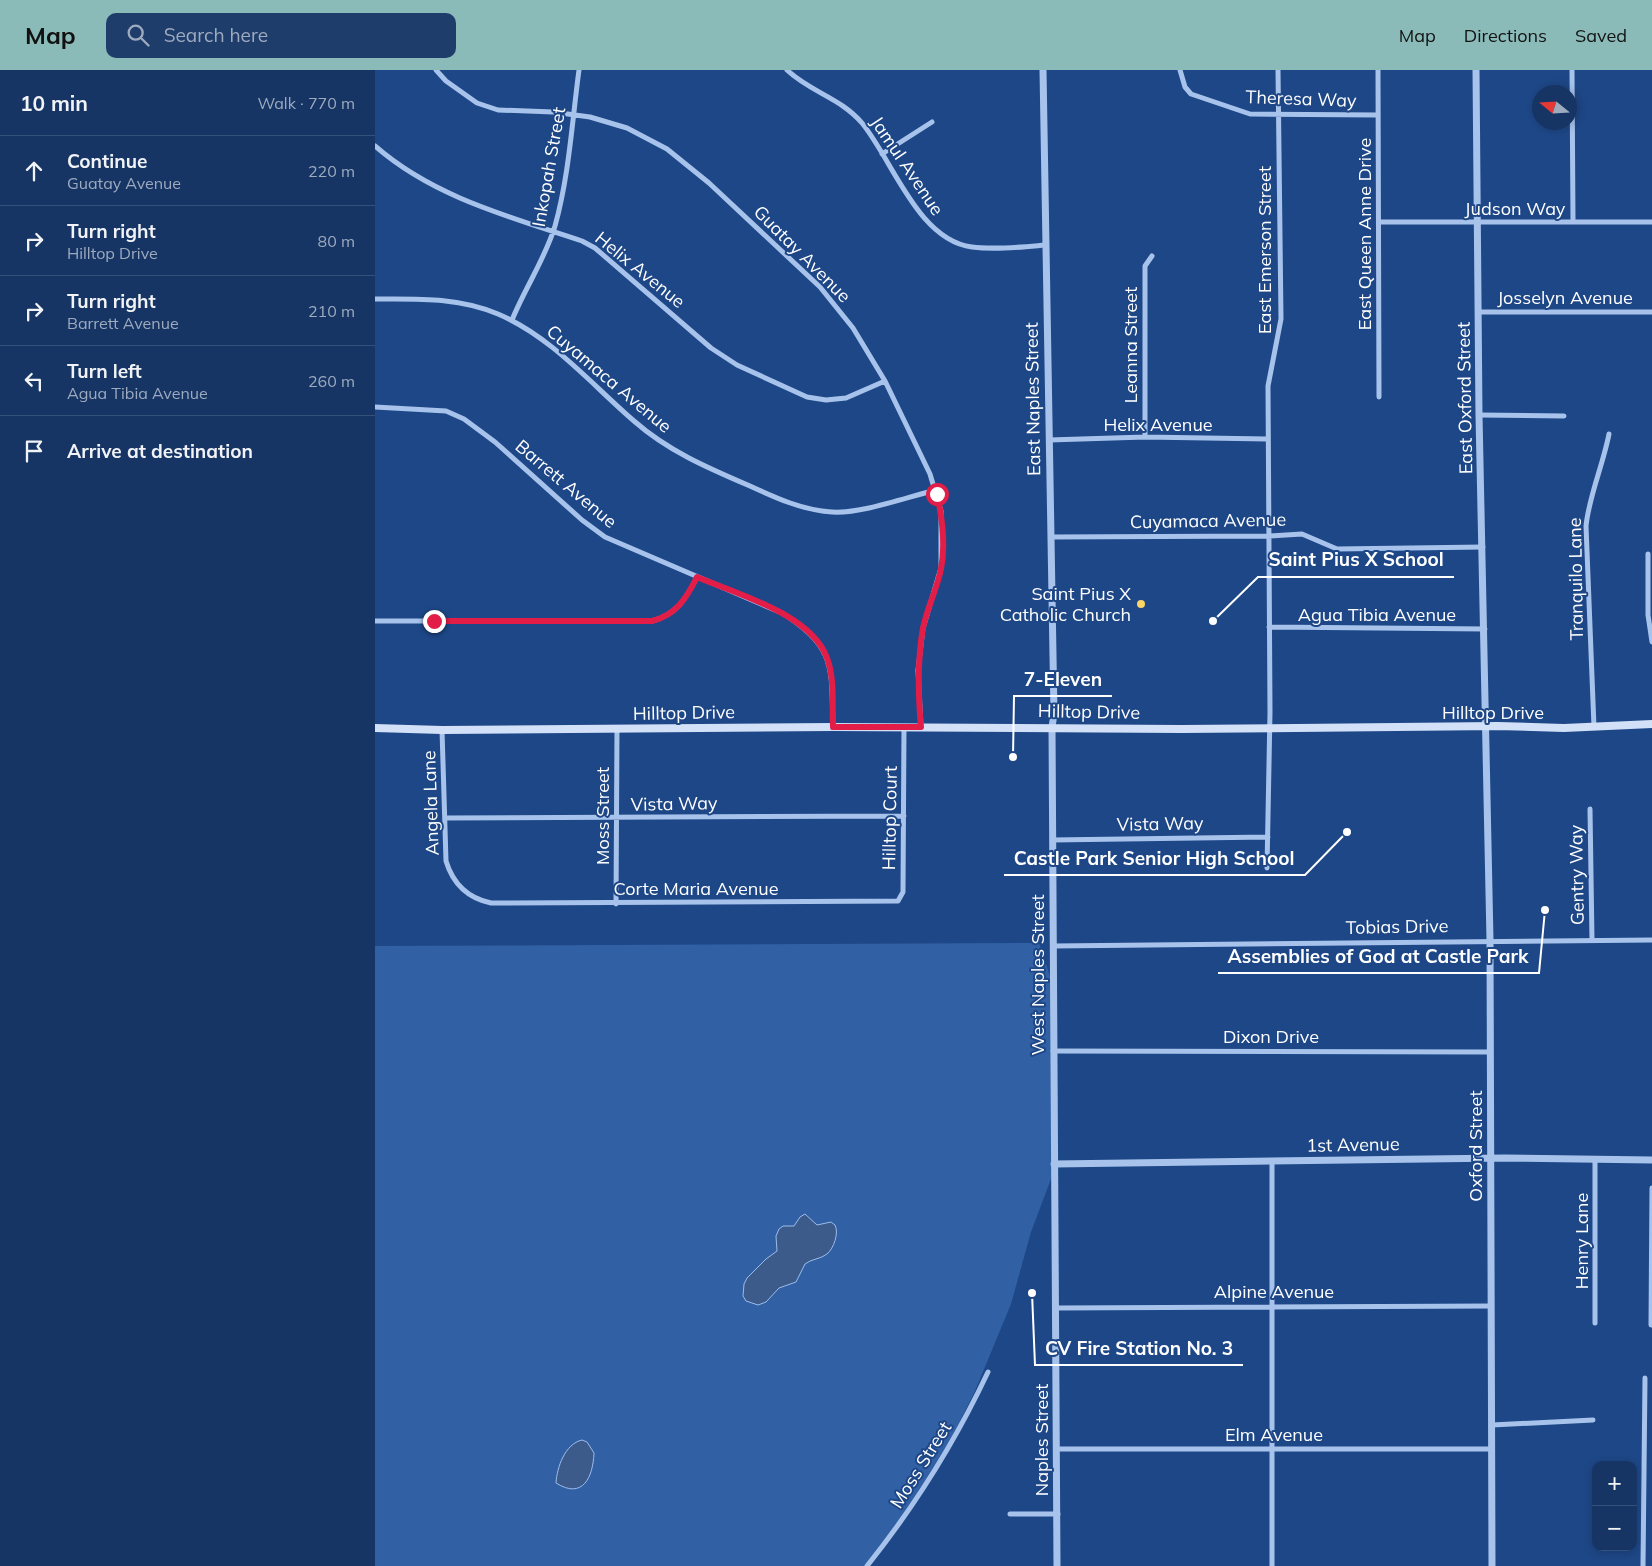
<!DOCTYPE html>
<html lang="en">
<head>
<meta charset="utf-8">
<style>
	:root { --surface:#163565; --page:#1f3d6b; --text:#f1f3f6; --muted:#9eabbf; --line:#355079; --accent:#8bbbb9 }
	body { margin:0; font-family:Mulish,sans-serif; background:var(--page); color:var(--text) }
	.controls { position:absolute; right:15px; bottom:15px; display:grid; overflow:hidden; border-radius:10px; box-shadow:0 2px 8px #0003 }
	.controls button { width:45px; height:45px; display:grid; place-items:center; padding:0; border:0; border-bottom:1px solid var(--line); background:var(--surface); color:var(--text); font:25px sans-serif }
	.compass { position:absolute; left:1157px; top:15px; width:45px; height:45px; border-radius:50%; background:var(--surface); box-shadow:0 2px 8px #0003; rotate:288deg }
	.stop { position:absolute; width:15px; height:15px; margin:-11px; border:4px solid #e11d48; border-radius:50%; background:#fff }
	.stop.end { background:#e11d48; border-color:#fff; box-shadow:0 1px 5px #0008 }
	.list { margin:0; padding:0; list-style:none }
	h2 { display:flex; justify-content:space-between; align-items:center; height:65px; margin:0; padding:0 20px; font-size:21px }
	h2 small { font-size:16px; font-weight:400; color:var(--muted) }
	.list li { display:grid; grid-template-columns:32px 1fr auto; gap:15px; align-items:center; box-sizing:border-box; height:70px; padding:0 20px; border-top:1px solid var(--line) }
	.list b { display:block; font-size:19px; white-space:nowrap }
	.list p { margin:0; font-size:16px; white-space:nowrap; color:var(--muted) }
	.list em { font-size:16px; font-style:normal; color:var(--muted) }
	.icon { flex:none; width:28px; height:28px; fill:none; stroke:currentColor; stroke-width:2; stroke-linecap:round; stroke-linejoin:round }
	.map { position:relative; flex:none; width:1277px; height:1496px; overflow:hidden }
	header { display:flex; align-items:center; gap:30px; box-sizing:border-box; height:70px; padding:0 25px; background:var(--accent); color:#111 }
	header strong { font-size:24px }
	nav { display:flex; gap:28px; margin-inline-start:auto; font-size:18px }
	.search { width:350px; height:45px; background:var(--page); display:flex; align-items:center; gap:12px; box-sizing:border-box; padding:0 18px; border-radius:10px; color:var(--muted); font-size:19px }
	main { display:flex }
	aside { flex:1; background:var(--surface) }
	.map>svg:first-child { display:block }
	.green { fill:#3160a5 }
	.water { fill:#3d5b8a; stroke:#9bbdec }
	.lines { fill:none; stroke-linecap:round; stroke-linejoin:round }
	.minor { stroke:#a7c3eb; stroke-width:5 }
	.tertiary { stroke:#a7c3eb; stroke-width:7 }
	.secondary { stroke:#d3e1f8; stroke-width:8 }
	.route { stroke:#e11d48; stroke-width:6 }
	.poi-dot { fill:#fad666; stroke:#1e4787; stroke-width:2 }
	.labels { text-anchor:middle; stroke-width:4; stroke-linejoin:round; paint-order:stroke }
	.street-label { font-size:18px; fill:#fff; stroke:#1e4787 }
	.poi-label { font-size:18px; fill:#fff; stroke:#1e4787; text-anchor:end }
	.leader { fill:none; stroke:#fff; stroke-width:2 }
	.callout-dot { fill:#fff; stroke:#1e4787; stroke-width:2 }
	.callout-label { font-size:19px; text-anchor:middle; font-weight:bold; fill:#fff; stroke:#1e4787; stroke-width:4; stroke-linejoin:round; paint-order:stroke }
</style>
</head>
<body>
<header>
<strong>Map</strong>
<div class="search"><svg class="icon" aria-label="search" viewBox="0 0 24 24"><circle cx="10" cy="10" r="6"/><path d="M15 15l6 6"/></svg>Search here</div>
<nav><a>Map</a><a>Directions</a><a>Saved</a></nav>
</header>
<main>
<aside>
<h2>10 min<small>Walk · 770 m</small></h2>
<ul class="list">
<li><svg class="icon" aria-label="ahead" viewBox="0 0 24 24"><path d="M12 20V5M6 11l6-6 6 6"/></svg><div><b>Continue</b><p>Guatay Avenue</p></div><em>220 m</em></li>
<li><svg class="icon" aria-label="right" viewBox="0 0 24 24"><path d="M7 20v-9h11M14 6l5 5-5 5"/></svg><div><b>Turn right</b><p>Hilltop Drive</p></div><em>80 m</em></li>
<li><svg class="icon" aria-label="right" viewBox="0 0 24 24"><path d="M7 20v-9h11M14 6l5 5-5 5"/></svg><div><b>Turn right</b><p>Barrett Avenue</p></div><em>210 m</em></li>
<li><svg class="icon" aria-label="left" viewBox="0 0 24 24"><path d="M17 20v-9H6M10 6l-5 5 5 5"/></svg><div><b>Turn left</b><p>Agua Tibia Avenue</p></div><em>260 m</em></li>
<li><svg class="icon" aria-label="arrive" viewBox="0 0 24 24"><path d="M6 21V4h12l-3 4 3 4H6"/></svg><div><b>Arrive at destination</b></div></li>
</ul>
</aside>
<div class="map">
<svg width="1277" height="1496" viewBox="0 0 1277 1496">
	<rect width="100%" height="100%" fill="#1e4787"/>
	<!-- green -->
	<path class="green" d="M664,873l16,48 2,172 -26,69 -20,72 -36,87 -25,50 -32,54 -51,71h-492v-620z"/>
	<!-- water -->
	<path class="water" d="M430,1144l12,11 14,-3 4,3c4,8 -1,23 -8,29 -6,5 -16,5 -22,10l-9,18 -17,6 -13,14 -8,3 -12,-4 -3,-5 1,-12 3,-6 19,-19 11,-8 -1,-15 3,-7 4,-3h11l6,-9z
		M207,1370l5,2 7,11c-1,24 -11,47 -38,30 1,-16 9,-39 26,-43z"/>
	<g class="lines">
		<!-- minor -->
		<path class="minor" d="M61,0l10,11 31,22 21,7 55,2 37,5 37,11 40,21 42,34 111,104 33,41 32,53 45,93 11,37v57l-18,60 -5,42 3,57
			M412,0c23,22 54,28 75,53 31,38 56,117 110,124 23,3 50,0 73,-2
			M805,0l5,17 6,7 59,20 128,1
			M1003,0l1,327
			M1197,0l1,152
			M0,76c58,51 135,71 207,95l13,7 116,100 26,17 70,32 19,3 20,-2 39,-17
			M507,84l50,-32
			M1004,152h273
			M0,229c42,0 84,-2 123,15 54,23 93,70 136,107 34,30 74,47 116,65 26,12 52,24 82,26 29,2 75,-15 104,-22
			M1104,242h173
			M137,250c13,-32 33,-61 43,-94 14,-50 17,-104 24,-156
			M0,337l71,4 18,8 31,23 87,78 23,17 177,76c55,35 49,54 51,114
			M1104,345l85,1
			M770,367v-171l7,-10
			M674,370l96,-3 122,2
			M676,467l217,-1 34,-2 35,15 146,-2
			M1273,484v61l4,27
			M0,551h277c24,-6 34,-22 45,-44
			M894,557l216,2
			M1219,657l-8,-201c3,-30 17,-61 23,-92
			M67,660l4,131c7,23 21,37 45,42l407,-2 5,-9 1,-164
			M1215,739l2,132
			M70,748l459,-2
			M677,770l216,-3
			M892,798l3,-156 -2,-326 13,-67 -3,-249
			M241,834l1,-175
			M678,876l599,-6
			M678,981l437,1
			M897,1092v404
			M682,1238l434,-2
			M1220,1253v-164
			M1276,1255l1,-137
			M1117,1355l101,-5
			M683,1379h433
			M635,1444h48
			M492,1496c48,-60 88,-124 121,-194
			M1268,1496l2,-188"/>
		<!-- tertiary -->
		<path class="tertiary" d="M668,0l11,644 -2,13 5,839
			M1101,0l3,345 11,525 2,626
			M679,1094l450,-6 148,2"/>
		<!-- secondary -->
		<path class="secondary" d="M0,658l67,2 391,-3 349,2 316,-3 66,2 88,-4"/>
	</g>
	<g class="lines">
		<!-- route -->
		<path class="route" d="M59,551h218c24,-6 34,-22 45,-44 40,17 114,37 130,81 8,21 5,47 6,69h88c-3,-33 -4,-66 2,-99 4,-20 14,-39 18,-59 5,-24 1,-52 -4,-75"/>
	</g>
	<!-- markers -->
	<circle class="poi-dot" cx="766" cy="534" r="5"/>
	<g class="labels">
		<!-- street labels -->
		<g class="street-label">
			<text transform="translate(926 29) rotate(2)" y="6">Theresa Way</text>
			<text transform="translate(532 96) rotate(56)" y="6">Jamul Avenue</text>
			<text transform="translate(174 97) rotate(-80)" y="6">Inkopah Street</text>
			<text x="1140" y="145">Judson Way</text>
			<text transform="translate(990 164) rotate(-90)" y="6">East Queen Anne Drive</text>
			<text transform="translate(890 180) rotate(-90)" y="6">East Emerson Street</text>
			<text transform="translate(427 184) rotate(45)" y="6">Guatay Avenue</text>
			<text transform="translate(265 200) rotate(39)" y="6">Helix Avenue</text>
			<text x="1190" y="234">Josselyn Avenue</text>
			<text transform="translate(756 275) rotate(-90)" y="6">Leanna Street</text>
			<text transform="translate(234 309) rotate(40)" y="6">Cuyamaca Avenue</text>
			<text transform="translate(1090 328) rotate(-91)" y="6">East Oxford Street</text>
			<text transform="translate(658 329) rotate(-91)" y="6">East Naples Street</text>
			<text x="783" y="361">Helix Avenue</text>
			<text transform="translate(191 414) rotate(40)" y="6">Barrett Avenue</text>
			<text transform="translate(833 451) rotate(-1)" y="6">Cuyamaca Avenue</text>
			<text transform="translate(1201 509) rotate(-91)" y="6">Tranquilo Lane</text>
			<text x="1002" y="551">Agua Tibia Avenue</text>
			<text transform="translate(714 642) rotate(1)" y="6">Hilltop Drive</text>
			<text transform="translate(309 643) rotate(-1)" y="6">Hilltop Drive</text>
			<text x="1118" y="649">Hilltop Drive</text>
			<text transform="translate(56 733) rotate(-92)" y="6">Angela Lane</text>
			<text transform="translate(299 734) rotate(-1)" y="6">Vista Way</text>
			<text transform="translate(228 746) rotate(-90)" y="6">Moss Street</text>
			<text transform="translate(515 748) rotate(-89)" y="6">Hilltop Court</text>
			<text transform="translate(785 754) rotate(-1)" y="6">Vista Way</text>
			<text transform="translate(1202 805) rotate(-91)" y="6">Gentry Way</text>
			<text x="321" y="825">Corte Maria Avenue</text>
			<text transform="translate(1022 857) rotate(-1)" y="6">Tobias Drive</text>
			<text transform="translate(663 905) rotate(-90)" y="6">West Naples Street</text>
			<text x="896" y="973">Dixon Drive</text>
			<text transform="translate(978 1075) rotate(-1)" y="6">1st Avenue</text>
			<text transform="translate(1101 1076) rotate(-90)" y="6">Oxford Street</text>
			<text transform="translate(1207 1171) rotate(-90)" y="6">Henry Lane</text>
			<text x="899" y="1228">Alpine Avenue</text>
			<text x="899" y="1371">Elm Avenue</text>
			<text transform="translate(667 1370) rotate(-90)" y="6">Naples Street</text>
			<text transform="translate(546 1395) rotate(-58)" y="6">Moss Street</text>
		</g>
		<!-- poi labels -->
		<g class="poi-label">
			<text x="756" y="530">Saint Pius X<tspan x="756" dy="21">Catholic Church</tspan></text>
		</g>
	</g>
	<!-- callouts -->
	<path class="leader" d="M838 551L883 507H1079M638 687L639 626H737M972 762L930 805H629M1170 840L1164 903H843M657 1223L660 1295H868"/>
	<g class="callout-dot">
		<circle cx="838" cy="551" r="5"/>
		<circle cx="638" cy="687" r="5"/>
		<circle cx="972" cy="762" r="5"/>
		<circle cx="1170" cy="840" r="5"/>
		<circle cx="657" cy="1223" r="5"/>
	</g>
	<g class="callout-label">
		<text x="981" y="496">Saint Pius X School</text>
		<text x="688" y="616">7-Eleven</text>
		<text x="779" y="795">Castle Park Senior High School</text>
		<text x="1003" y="893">Assemblies of God at Castle Park</text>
		<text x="764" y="1285">CV Fire Station No. 3</text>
	</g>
</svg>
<div class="controls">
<button>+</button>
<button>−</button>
</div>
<svg class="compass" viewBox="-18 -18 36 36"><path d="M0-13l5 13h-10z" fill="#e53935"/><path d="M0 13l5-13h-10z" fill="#9eabbf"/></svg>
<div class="stop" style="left:562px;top:424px"></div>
<div class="stop end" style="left:59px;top:551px"></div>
</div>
</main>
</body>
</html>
